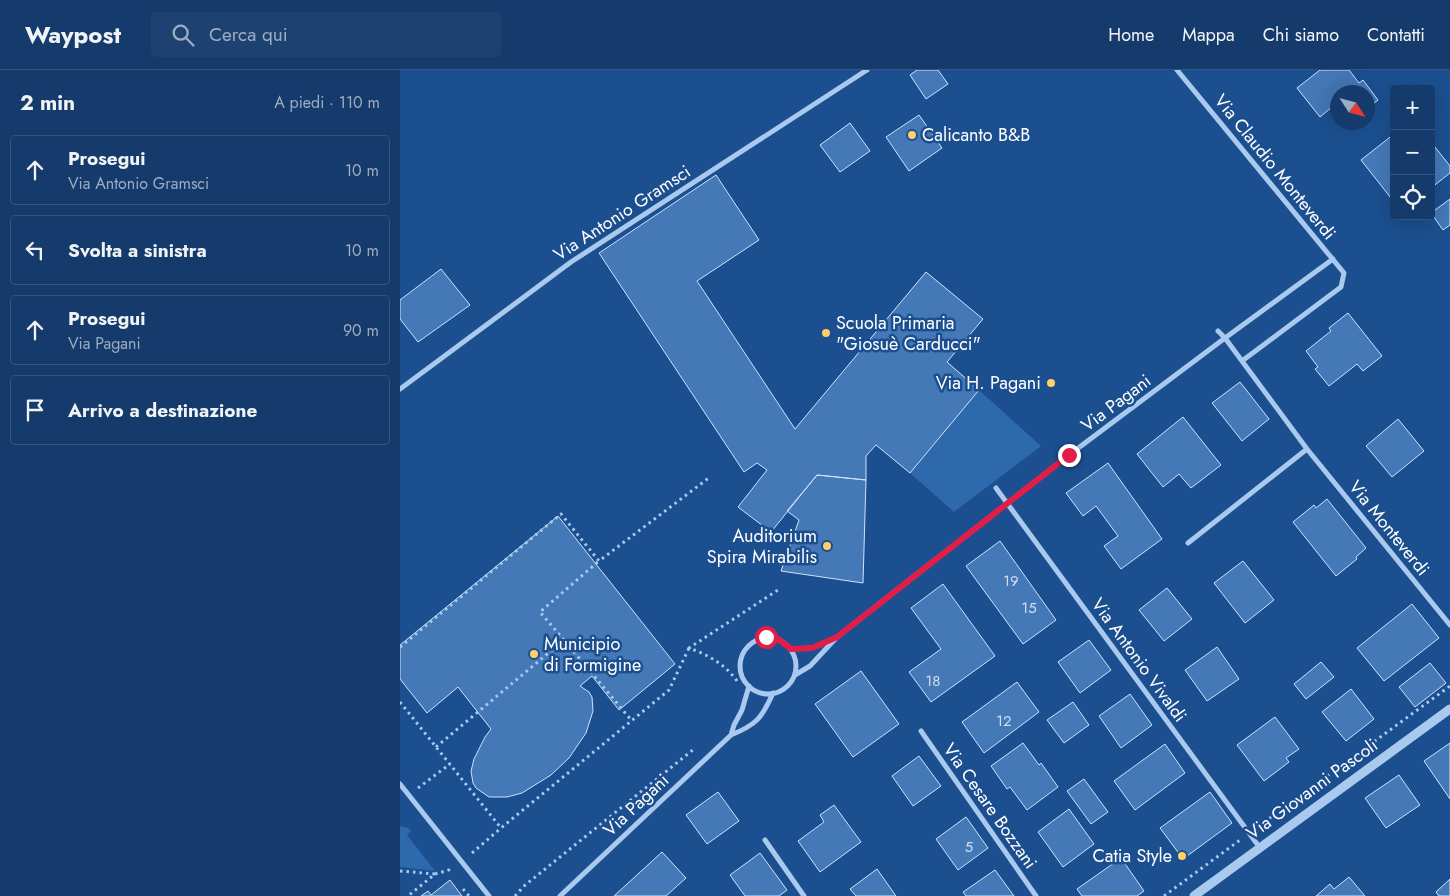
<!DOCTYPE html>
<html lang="it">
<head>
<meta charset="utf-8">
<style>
	:root { --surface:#143b6b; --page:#1d4271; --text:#f1f3f6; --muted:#9dadc1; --line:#33557e }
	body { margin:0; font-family:Jost,sans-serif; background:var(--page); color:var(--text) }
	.controls { position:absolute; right:15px; top:15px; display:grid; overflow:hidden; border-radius:5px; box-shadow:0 5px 20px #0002 }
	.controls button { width:45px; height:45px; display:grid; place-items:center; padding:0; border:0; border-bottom:1px solid var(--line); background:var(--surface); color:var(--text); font:25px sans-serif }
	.compass { position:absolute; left:930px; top:15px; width:45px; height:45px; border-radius:50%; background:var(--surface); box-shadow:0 5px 20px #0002; rotate:126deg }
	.stop { position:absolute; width:15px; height:15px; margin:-11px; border:4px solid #e11d48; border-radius:50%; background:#fff }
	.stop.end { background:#e11d48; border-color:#fff; box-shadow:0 1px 5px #0008 }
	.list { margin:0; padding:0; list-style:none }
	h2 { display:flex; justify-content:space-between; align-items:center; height:65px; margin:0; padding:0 20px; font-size:21px }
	h2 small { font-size:16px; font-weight:400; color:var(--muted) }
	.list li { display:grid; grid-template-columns:32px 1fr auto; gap:15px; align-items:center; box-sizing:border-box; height:70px; margin:0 10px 10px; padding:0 10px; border:1px solid var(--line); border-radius:5px }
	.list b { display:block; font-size:19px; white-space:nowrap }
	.list p { margin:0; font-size:16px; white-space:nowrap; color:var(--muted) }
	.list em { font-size:16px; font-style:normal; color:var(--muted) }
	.icon { flex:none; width:28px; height:28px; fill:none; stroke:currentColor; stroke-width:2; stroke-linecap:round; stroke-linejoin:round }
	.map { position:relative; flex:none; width:1050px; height:826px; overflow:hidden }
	header { display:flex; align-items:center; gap:30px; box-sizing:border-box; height:70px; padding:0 25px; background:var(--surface); border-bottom:1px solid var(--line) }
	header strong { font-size:24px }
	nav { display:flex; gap:28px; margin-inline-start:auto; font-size:18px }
	.search { width:350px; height:45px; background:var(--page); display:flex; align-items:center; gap:12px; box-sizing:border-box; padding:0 18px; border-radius:5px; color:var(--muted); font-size:19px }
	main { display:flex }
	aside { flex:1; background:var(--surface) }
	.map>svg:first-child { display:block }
	.green { fill:#2e69ad }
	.building { fill:#4478b7; stroke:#cfe3fa }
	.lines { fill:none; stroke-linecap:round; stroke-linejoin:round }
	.path { stroke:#a9c9ee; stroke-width:3; stroke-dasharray:2.5 4; stroke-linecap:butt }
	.minor { stroke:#a9c9ee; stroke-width:5 }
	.tertiary { stroke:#a9c9ee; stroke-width:9 }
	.route { stroke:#e11d48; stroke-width:6 }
	.poi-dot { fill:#ffd166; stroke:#1b4f8f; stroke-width:2 }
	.labels { text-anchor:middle; stroke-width:5; stroke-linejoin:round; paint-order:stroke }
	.number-label { font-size:15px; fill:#d0dded }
	.poi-label { font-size:18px; fill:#fff; stroke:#1b4f8f; text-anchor:start }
	.street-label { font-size:18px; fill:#fff; stroke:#1b4f8f }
</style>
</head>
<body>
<header>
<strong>Waypost</strong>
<div class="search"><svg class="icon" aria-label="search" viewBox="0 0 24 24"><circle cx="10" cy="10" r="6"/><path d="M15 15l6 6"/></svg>Cerca qui</div>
<nav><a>Home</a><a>Mappa</a><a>Chi siamo</a><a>Contatti</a></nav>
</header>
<main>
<aside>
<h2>2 min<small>A piedi · 110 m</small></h2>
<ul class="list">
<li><svg class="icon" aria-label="ahead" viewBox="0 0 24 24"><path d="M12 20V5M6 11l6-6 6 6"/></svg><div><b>Prosegui</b><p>Via Antonio Gramsci</p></div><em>10 m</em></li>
<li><svg class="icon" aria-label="left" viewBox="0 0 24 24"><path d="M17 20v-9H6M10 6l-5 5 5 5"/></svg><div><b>Svolta a sinistra</b></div><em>10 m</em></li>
<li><svg class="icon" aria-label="ahead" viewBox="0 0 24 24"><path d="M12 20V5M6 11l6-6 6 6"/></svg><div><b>Prosegui</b><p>Via Pagani</p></div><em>90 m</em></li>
<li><svg class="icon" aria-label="arrive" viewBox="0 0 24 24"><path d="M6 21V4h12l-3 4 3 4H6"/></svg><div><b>Arrivo a destinazione</b></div></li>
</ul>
</aside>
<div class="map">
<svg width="1050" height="826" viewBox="0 0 1050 826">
	<rect width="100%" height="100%" fill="#1b4f8f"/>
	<!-- green -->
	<path class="green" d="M579,320l62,56 -87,66 -44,-39z
		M0,756l8,2 3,3 -4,4 28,36 -35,-4z"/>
	<!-- building -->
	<path class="building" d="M517,0h21l10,14 -22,15 -16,-24z
		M920,0h29l10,13 4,-3 15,20 -10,8v-16h-30v22l-6,-7 -12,10 -23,-29z
		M519,45l23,33 -33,23 -23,-34z
		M450,53l20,28 -30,21 -20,-27z
		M994,64v68l-33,-42z
		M1031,72l19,24v7l-19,15z
		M316,105l43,65 -62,41 98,148 131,-157 57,47 -36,43 32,28 -69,83 -34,-28 -10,11v24l-49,-5 -46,57 -33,-25 29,-37 -10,-7 -13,9 -145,-219z
		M1050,129v26l-7,5 -12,-17z
		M41,199l29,36 -52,37 -18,-23v-19z
		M948,243l34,43 -19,15 -6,-7 -28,22 -14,-17 3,-2 -12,-16 25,-20 -2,-3z
		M840,312l29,37 -27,22 -30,-38z
		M783,347l38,48 -30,23 -12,-14 -16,13 -26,-33z
		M998,349l26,32 -32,26 -26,-31z
		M708,393l54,76 -41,30 -17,-23 14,-10 -22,-30 -13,10 -17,-23z
		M417,405l49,5 -3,103 -82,-12 18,-51 -12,-9z
		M927,429l39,49 -10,9 1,2 -21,17 -43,-54 21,-17 2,3z
		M158,446l117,148 -56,46 -27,-34 -12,10 9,6 3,5 1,14 -7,22 -17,25 -18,17 -29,18 -15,4h-18l-13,-9 -3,-5 -2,-12 3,-12 11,-22 6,-8 -33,-42 -31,26 -27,-34v-34z
		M600,471l56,79 -33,24 -57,-78z
		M843,491l31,39 -29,23 -31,-40z
		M543,514l52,72 -64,46 -22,-30 32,-23 -30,-41z
		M767,518l25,31 -28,22 -25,-31z
		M1012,534l27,34 -55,43 -27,-33z
		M689,570l22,30 -31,23 -22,-31z
		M817,577l22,32 -32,22 -22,-31z
		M921,592l13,15 -28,22 -12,-15z
		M1030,593l16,20 -31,24 -16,-20z
		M461,601l38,53 -46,33 -38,-53z
		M617,612l22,30 -55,41 -22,-31z
		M951,619l23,30 -28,22 -24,-29z
		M730,624l22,31 -31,23 -22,-32z
		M673,632l16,23 -25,18 -17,-23z
		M875,647l24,32 -13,9 3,4 -25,19 -27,-36z
		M623,673l16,22 2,-2 17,24 -31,23 -17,-23 -3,2 -16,-23z
		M1050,673v56l-26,-38z
		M765,674l20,29 -50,37 -21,-29z
		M519,686l22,30 -28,20 -21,-30z
		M999,705l21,30 -34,23 -21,-30z
		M684,709l24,33 -17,12 -24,-33z
		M318,722l21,29 -32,23 -21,-29z
		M810,722l22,31 -49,36 -23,-31z
		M434,735l27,37 -41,30 -22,-31 26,-19 -4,-7z
		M669,739l25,35 -31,23 -25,-35z
		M566,747l22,31 -30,22 -22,-31z
		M262,782l24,26 -20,18h-52z
		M360,783l27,37 -8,6h-34l-15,-21z
		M721,788l23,33 -7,5h-55l-5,-7z
		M477,799l19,27h-40l-6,-7z
		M595,800l19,26h-48l-3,-4z
		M949,807l16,19h-49l14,-12 4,5z
		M1050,809v17h-11l-3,-4z
		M50,810l12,16h-41l7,-5 3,4z"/>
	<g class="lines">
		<!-- path -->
		<path class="path" d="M164,570l-24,-28 59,-51
			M0,577l161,-133 38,47 111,-84
			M337,611c-12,-17 -29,-26 -48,-33l92,-60
			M0,632l101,126 168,-138 20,-42
			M36,677l128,-107 68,81
			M18,718l32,-24
			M859,756l191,-140
			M72,783l29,-25
			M0,801l35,3 -27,22
			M35,804l14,-4 1,2
			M63,819l6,7
			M115,826l9,-10 170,-137
			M764,826l76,-56"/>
		<!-- minor -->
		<path class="minor" d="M777,0l167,203 -3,14 -99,74
			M818,261l7,7 108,-79
			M0,319l171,-127 296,-192
			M596,418l264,360
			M788,473l119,-94
			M340 596a28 28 0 1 1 56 0a28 28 0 1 1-56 0Z
			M391,579l21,-1 22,-9
			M395,605l15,-9 27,-29 75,-59 157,-123 156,-117 82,111 143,176
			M521,661l115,165
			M331,665l3,-10 8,-15 7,-24
			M0,714l89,112
			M365,770l39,56
			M160,826l171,-161c25,-10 31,-17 42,-42"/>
		<!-- tertiary -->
		<path class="tertiary" d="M794,826l256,-187"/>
	</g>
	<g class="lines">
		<!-- route -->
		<path class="route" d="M366,567l12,2 13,10 21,-1 25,-11 232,-182"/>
	</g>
	<!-- markers -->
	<g class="poi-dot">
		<circle cx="512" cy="65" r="5"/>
		<circle cx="426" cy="263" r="5"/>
		<circle cx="651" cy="313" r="5"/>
		<circle cx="427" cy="476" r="5"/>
		<circle cx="134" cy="584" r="5"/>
		<circle cx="782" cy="786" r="5"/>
	</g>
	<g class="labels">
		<!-- number labels -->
		<g class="number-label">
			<text x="611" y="516">19</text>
			<text x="629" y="543">15</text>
			<text x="533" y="616">18</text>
			<text x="604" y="656">12</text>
			<text x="569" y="782">5</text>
		</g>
		<!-- poi labels -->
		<g class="poi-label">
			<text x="522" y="71">Calicanto B&amp;B</text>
			<text x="436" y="259">Scuola Primaria<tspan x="436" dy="21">"Giosuè Carducci"</tspan></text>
			<text x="641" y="319" text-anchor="end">Via H. Pagani</text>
			<text x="417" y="472" text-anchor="end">Auditorium<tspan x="417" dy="21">Spira Mirabilis</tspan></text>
			<text x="144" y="580">Municipio<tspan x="144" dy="21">di Formigine</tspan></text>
			<text x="772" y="792" text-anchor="end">Catia Style</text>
		</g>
		<!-- street labels -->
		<g class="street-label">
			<text transform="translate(875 97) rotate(51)" y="6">Via Claudio Monteverdi</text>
			<text transform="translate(222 143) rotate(-33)" y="6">Via Antonio Gramsci</text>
			<text transform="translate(716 333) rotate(-37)" y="6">Via Pagani</text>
			<text transform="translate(989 458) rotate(51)" y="6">Via Monteverdi</text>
			<text transform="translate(739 590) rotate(54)" y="6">Via Antonio Vivaldi</text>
			<text transform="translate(912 719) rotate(-36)" y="6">Via Giovanni Pascoli</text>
			<text transform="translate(236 735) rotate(-43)" y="6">Via Pagani</text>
			<text transform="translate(590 736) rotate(55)" y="6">Via Cesare Bozzani</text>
		</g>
	</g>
</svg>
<div class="controls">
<button>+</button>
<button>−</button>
<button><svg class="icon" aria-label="locate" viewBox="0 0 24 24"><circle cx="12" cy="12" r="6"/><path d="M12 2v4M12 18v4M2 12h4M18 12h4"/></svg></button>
</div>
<svg class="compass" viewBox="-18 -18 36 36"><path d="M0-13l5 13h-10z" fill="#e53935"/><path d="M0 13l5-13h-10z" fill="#9dadc1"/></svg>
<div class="stop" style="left:366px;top:567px"></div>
<div class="stop end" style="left:669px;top:385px"></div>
</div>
</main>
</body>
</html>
